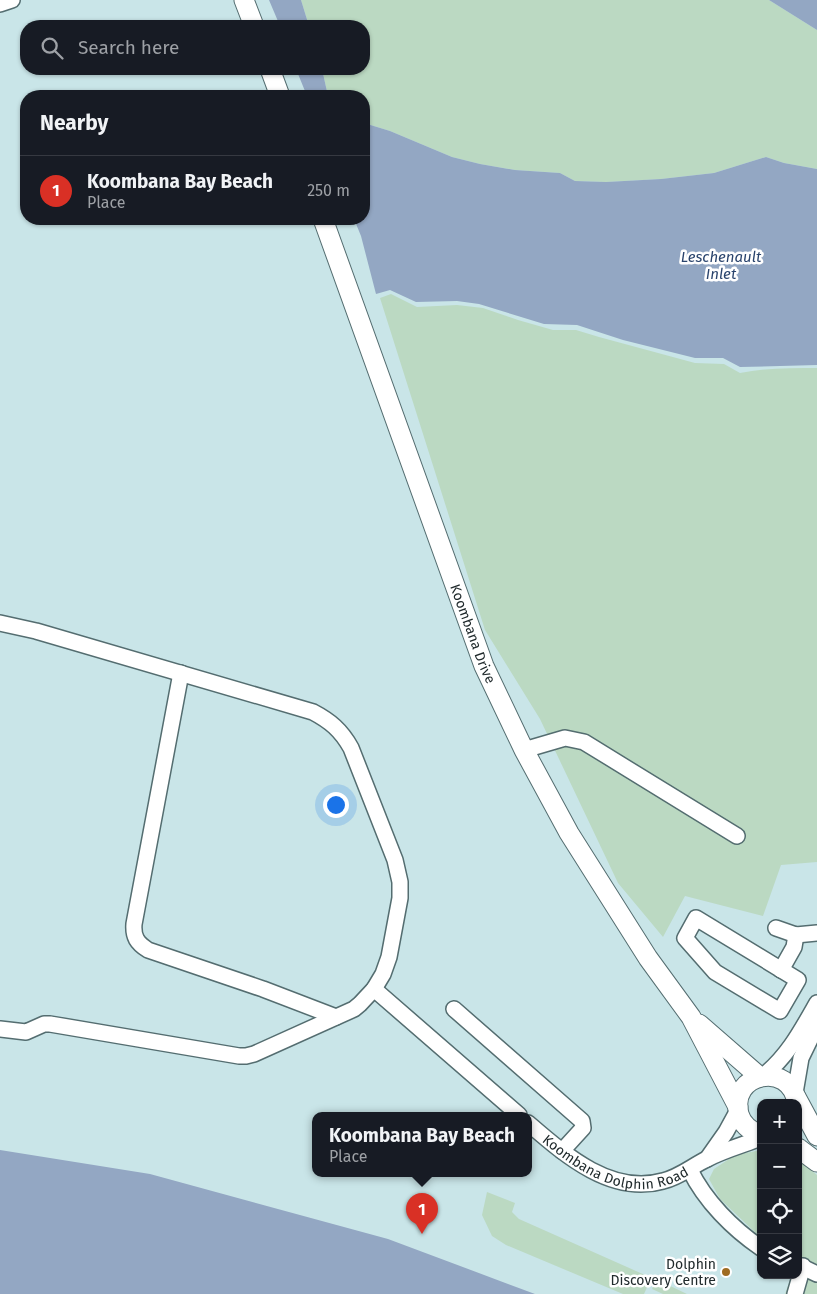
<!DOCTYPE html>
<html lang="en">
<head>
<meta charset="utf-8">
<style>
	:root { --surface:#171b24; --page:#20242c; --text:#f1f3f6; --muted:#9ea1a6; --line:#363941; --accent:#d93025 }
	body { margin:0; font-family:"Fira Sans",sans-serif; background:var(--page); color:var(--text) }
	.controls { position:absolute; right:15px; bottom:15px; display:grid; overflow:hidden; border-radius:10px; box-shadow:0 1px 4px #0004 }
	.controls button { width:45px; height:45px; display:grid; place-items:center; padding:0; border:0; border-bottom:1px solid var(--line); background:var(--surface); color:var(--text); font:25px sans-serif }
	.you { position:absolute; left:335px; top:804px; width:18px; height:18px; margin:-12px; border:4px solid #fff; border-radius:50%; background:#1a73e8; box-shadow:0 0 0 8px #1a73e833 }
	.badge { display:grid; place-items:center; width:32px; height:32px; border-radius:50%; background:var(--accent); color:#fff; font-size:16px; font-weight:700 }
	.pin { position:absolute; translate:-50% -41px; filter:drop-shadow(0 1px 2px #0008) }
	.pin::after { content:''; position:absolute; top:26px; width:18px; height:15px; background:inherit; clip-path:polygon(0 0,100% 0,50% 100%) }
	.popup { position:absolute; left:312px; top:1112px; width:220px; height:65px; box-sizing:border-box; display:grid; place-content:center; border-radius:10px; background:var(--surface); filter:drop-shadow(0 1px 4px #0005); font-size:16px; white-space:nowrap; color:var(--muted) }
	.popup b { font-size:19px; color:var(--text) }
	.popup::after { content:''; position:absolute; left:50%; top:100%; margin-left:-10px; border:10px solid transparent; border-top-color:var(--surface) }
	.list { margin:0; padding:0; list-style:none }
	h2 { display:flex; justify-content:space-between; align-items:center; height:65px; margin:0; padding:0 20px; font-size:21px }
	h2 small { font-size:16px; font-weight:400; color:var(--muted) }
	.list li { display:grid; grid-template-columns:32px 1fr auto; gap:15px; align-items:center; box-sizing:border-box; height:70px; padding:0 20px; border-top:1px solid var(--line) }
	.list b { display:block; font-size:19px; white-space:nowrap }
	.list p { margin:0; font-size:16px; white-space:nowrap; color:var(--muted) }
	.list em { font-size:16px; font-style:normal; color:var(--muted) }
	.icon { flex:none; width:28px; height:28px; fill:none; stroke:currentColor; stroke-width:2; stroke-linecap:round; stroke-linejoin:round }
	.map { position:relative; flex:none; width:817px; height:1294px; overflow:hidden }
	.search { position:absolute; background:var(--surface); box-shadow:0 1px 4px #0004; left:20px; top:20px; width:350px; height:55px; display:flex; align-items:center; gap:12px; box-sizing:border-box; padding:0 18px; border-radius:20px; color:var(--muted); font-size:19px }
	.panel { position:absolute; background:var(--surface); box-shadow:0 1px 4px #0004; left:20px; top:90px; width:350px; height:135px; border-radius:20px }
	.map>svg:first-child { display:block }
	.green { fill:#bbd9c2 }
	.water { fill:#93a7c3 }
	.lines { fill:none; stroke-linecap:round; stroke-linejoin:round }
	.minor-casing { stroke:#546d70; stroke-width:18 }
	.major-casing { stroke:#546d70; stroke-width:21 }
	.minor { stroke:#fff; stroke-width:15 }
	.major { stroke:#fff; stroke-width:19 }
	.poi-dot { fill:#9f6c22; stroke:#fff; stroke-width:2 }
	.labels { text-anchor:middle; stroke-width:5; stroke-linejoin:round; paint-order:stroke }
	.street-label { font-size:14px; fill:#202a2c; stroke:#fff }
	.poi-label { font-size:14px; fill:#202a2c; stroke:#fff; text-anchor:end }
	.water-label { font-size:15px; font-style:italic; fill:#29436c; stroke:#fff }
</style>
</head>
<body>
<div class="map">
<svg width="817" height="1294" viewBox="0 0 817 1294">
	<rect width="100%" height="100%" fill="#c9e5e8"/>
	<!-- green -->
	<path class="green" d="M301,0h468l48,30v139l-33,-6 -18,-6 -52,16 -53,6 -55,3 -31,-1 -15,-8 -45,-3 -35,-6 -28,-7 -62,-26 -26,-8v-27h-36l-6,-27h42v-43h-55z
		M391,294l26,13 40,-2 26,3 35,12 35,10h23l23,7 96,26 29,1 16,9c25,-5 52,-5 77,-5v494l-36,3 -18,51 -78,-20 -22,41 -45,-54 -78,-164 -55,-89 -105,-332z
		M761,1150v88l-41,-39 -11,-20 5,-10 21,-14z
		M798,1159l19,16v119h-32l7,-19h6z
		M487,1192l28,11 -3,9 7,7 126,56v4l4,4 -5,11h-21l-117,-49 -14,-9 -10,-21z
		M664,1283l23,11h-24l-11,-5 2,-4 6,1z"/>
	<!-- water -->
	<path class="water" d="M269,0h32l8,26h-29z
		M769,0h48v30z
		M296,69h26l6,27h-21z
		M364,123l26,8 62,26 28,7 35,6 45,3 15,8 31,1 55,-3 53,-6 52,-16 18,6 33,6v196l-77,2 -17,-9h-28l-72,-18 -46,-15 -33,-1 -65,-20 -22,-3 -41,1 -26,-12 -14,4 -15,-58 -7,-17h10z
		M0,1150l150,24 238,65 147,55h-535z"/>
	<g class="lines">
		<defs>
			<g id="minor">
				<path d="M0,4l12,-4"/>
				<path d="M0,623l36,8 277,81c17,9 28,18 38,36l44,112 5,22v16l-11,59 -6,17 -9,15 -14,15 -6,5 -100,45 -8,2h-7l-189,-32h-6l-18,8 -26,-3"/>
				<path d="M181,673l-47,251c-1,13 3,19 14,26l115,39 73,28"/>
				<path d="M524,750l41,-12 19,4 153,94"/>
				<path d="M696,918l102,62 -18,31 -65,-39 -30,-34z"/>
				<path d="M776,928l20,7 21,-2"/>
				<path d="M781,970l13,-23 2,-12"/>
				<path d="M374,989l145,126"/>
				<path d="M454,1009l128,112 1,7 -21,23"/>
				<path d="M763,1076c25,-20 38,-45 54,-73"/>
				<path d="M795,1093l6,-35 16,-33"/>
				<path id="s1" d="M528,1123c36,31 83,73 135,58 17,-4 29,-15 44,-22 17,-9 36,-14 54,-21"/>
				<path d="M707,1159l19,-27 12,-22"/>
				<path d="M690,1170c15,31 43,59 71,78"/>
				<path d="M798,1265l19,9"/>
				<path d="M795,1294l8,-28"/>
			</g>
			<g id="major">
				<path d="M244,0l10,26"/>
				<path d="M270,69l10,27"/>
				<path id="s2" d="M323,219l161,447 40,84 45,83 79,125 43,59 47,90"/>
				<path d="M699,1024l61,53"/>
				<path d="M796,1097l21,39"/>
				<path d="M761,1135c-11,-4 -19,-10 -22,-21 -11,-40 51,-55 58,-11"/>
				<path d="M798,1148l19,14"/>
			</g>
		</defs>
		<!-- minor casing -->
		<use href="#minor" class="minor-casing"/>
		<!-- major casing -->
		<use href="#major" class="major-casing"/>
		<!-- minor -->
		<use href="#minor" class="minor"/>
		<!-- major -->
		<use href="#major" class="major"/>
	</g>
	<!-- markers -->
	<circle class="poi-dot" cx="726" cy="1272" r="5"/>
	<g class="labels">
		<!-- street labels -->
		<g class="street-label">
			<text dy="5" stroke="none"><textPath href="#s2" startOffset="441">Koombana Drive</textPath></text>
			<text dy="5" stroke="none"><textPath href="#s1" startOffset="101">Koombana Dolphin Road</textPath></text>
		</g>
		<!-- poi labels -->
		<g class="poi-label">
			<text x="716" y="1269">Dolphin<tspan x="716" dy="16">Discovery Centre</tspan></text>
		</g>
		<!-- water labels -->
		<g class="water-label">
			<text x="721" y="262">Leschenault<tspan x="721" dy="17">Inlet</tspan></text>
		</g>
	</g>
</svg>
<div class="controls">
<button>+</button>
<button>−</button>
<button><svg class="icon" aria-label="locate" viewBox="0 0 24 24"><circle cx="12" cy="12" r="6"/><path d="M12 2v4M12 18v4M2 12h4M18 12h4"/></svg></button>
<button><svg class="icon" aria-label="layers" viewBox="0 0 24 24"><path d="M12 4l9 5-9 5-9-5zM3 14l9 5 9-5"/></svg></button>
</div>
<div class="you"></div>
<div class="pin badge" style="left:422px;top:1234px">1</div>
<div class="popup"><b>Koombana Bay Beach</b>Place</div>
<div class="search"><svg class="icon" aria-label="search" viewBox="0 0 24 24"><circle cx="10" cy="10" r="6"/><path d="M15 15l6 6"/></svg>Search here</div>
<section class="panel">
<h2>Nearby<small></small></h2>
<ul class="list">
<li><span class="badge">1</span><div><b>Koombana Bay Beach</b><p>Place</p></div><em>250 m</em></li>
</ul>
</section>
</div>
</body>
</html>
